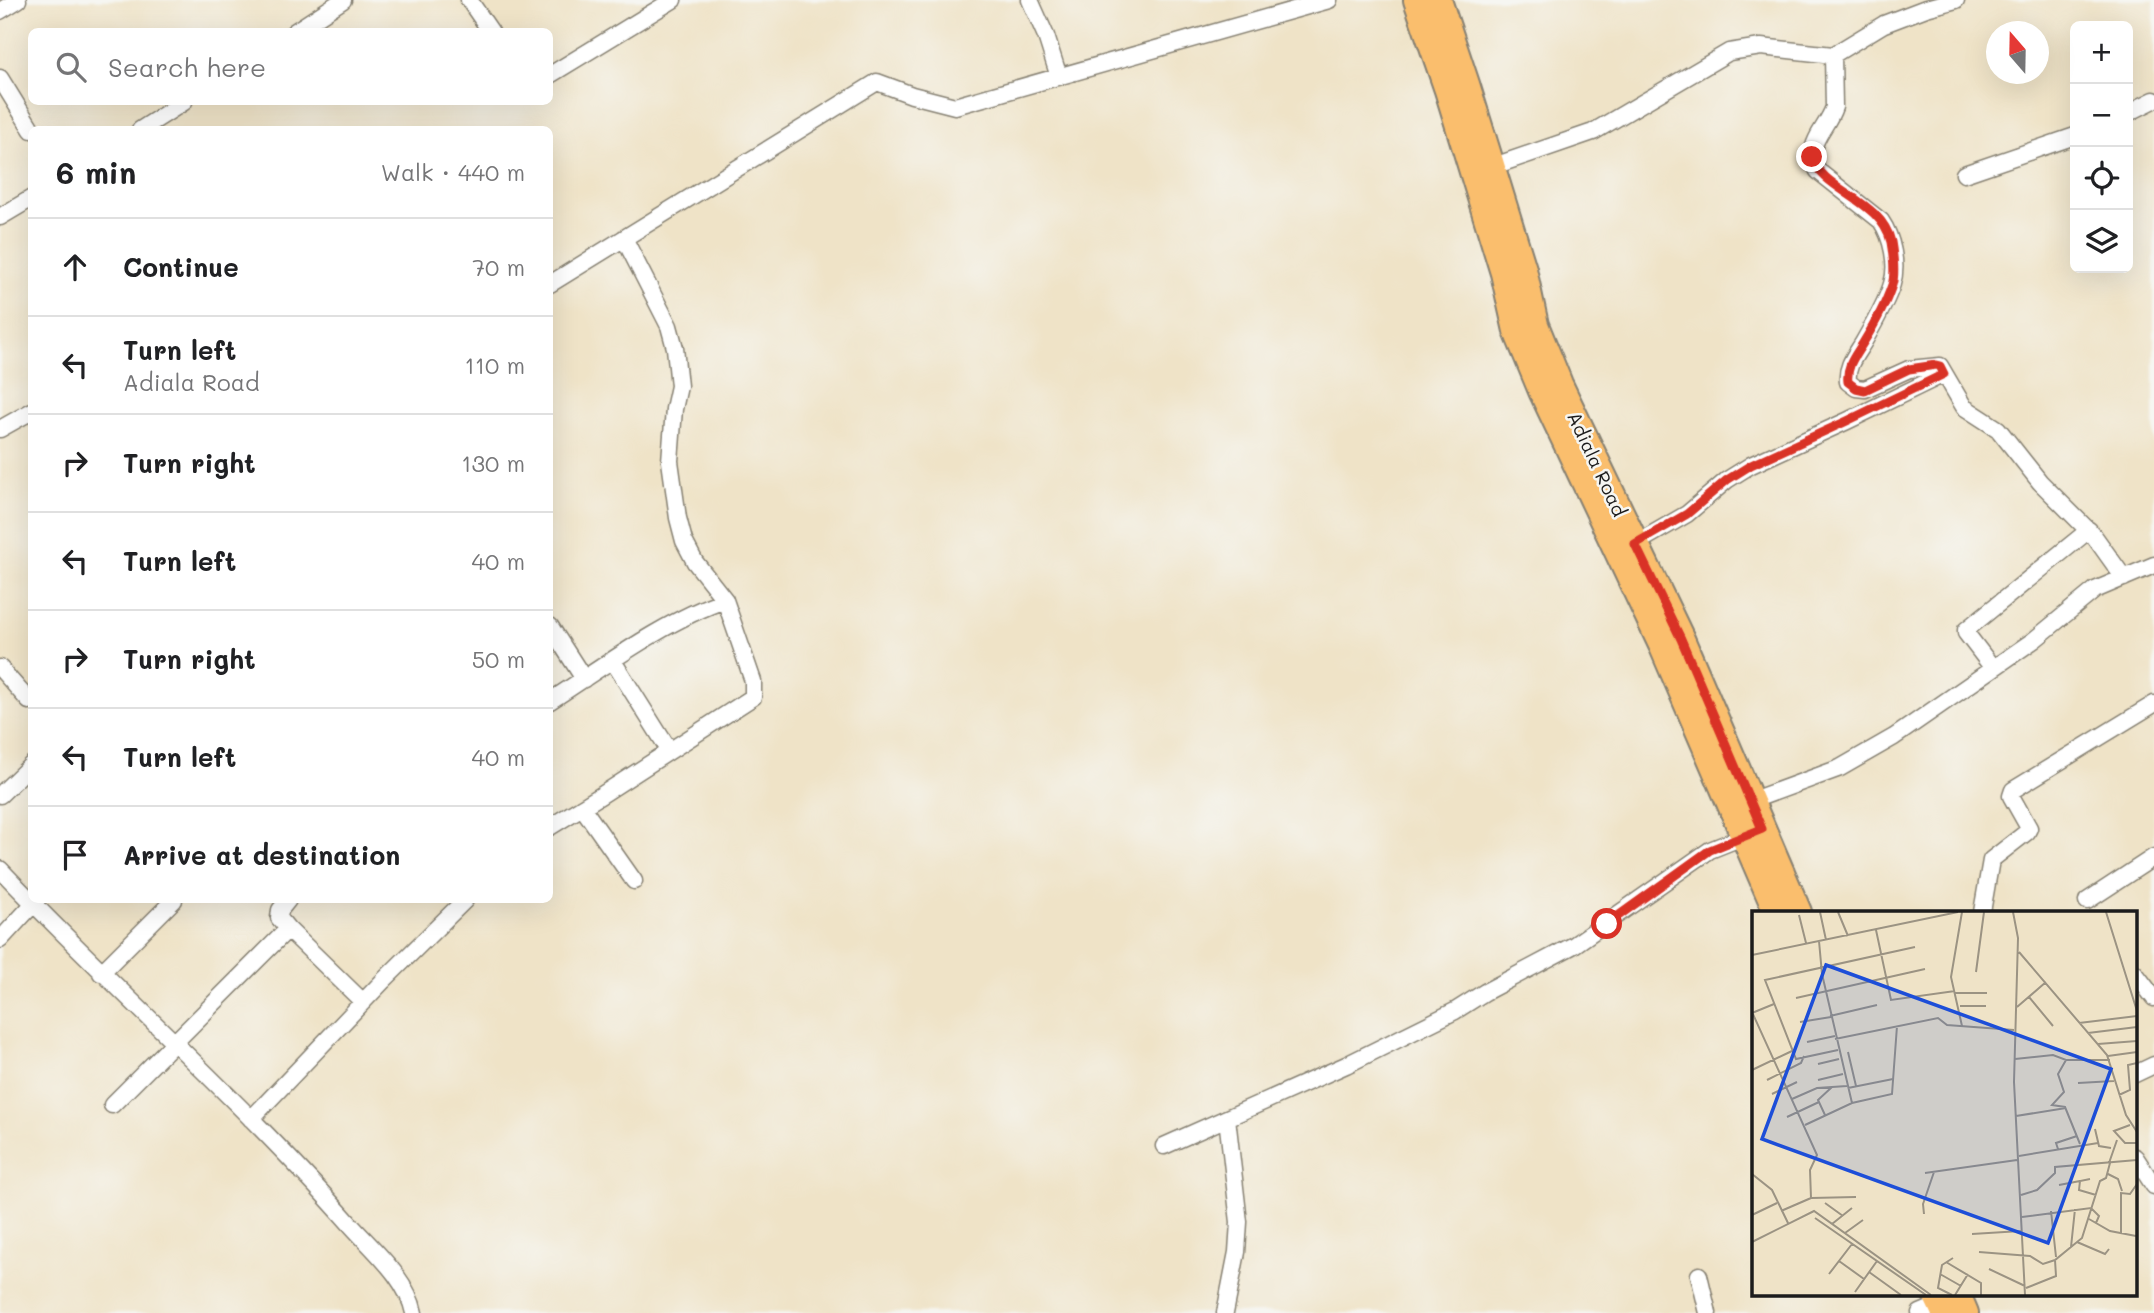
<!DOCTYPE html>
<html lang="en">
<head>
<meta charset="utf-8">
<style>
	:root { --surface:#fff; --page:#f2f2f2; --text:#202124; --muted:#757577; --line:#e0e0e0 }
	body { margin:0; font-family:Mali,sans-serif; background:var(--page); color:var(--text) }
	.controls { position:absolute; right:21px; top:21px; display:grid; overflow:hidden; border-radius:10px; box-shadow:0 7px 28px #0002 }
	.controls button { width:63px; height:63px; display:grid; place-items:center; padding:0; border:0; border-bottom:2px solid var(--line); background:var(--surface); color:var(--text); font:35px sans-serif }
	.compass { position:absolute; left:1986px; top:21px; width:63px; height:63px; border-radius:50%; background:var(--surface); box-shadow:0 7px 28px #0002; rotate:340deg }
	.stop { position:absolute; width:21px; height:21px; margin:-16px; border:5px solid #d93025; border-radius:50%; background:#fff }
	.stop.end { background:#d93025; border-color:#fff; box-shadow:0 2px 7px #0008 }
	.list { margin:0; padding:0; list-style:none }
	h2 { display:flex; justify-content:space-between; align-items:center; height:91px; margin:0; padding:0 28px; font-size:30px }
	h2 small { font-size:23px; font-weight:400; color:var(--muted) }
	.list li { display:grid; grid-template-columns:46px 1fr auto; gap:21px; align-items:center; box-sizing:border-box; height:98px; padding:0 28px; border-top:2px solid var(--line) }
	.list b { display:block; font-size:26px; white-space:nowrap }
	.list p { margin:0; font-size:23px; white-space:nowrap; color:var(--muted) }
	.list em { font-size:23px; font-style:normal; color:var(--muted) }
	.icon { flex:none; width:38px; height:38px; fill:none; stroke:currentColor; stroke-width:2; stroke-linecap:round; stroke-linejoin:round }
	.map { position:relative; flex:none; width:2154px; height:1313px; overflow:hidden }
	.search { position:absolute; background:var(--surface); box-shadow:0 7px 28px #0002; left:28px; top:28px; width:525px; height:77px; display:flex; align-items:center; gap:18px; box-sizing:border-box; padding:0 24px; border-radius:10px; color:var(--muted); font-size:26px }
	.panel { position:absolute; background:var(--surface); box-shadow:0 7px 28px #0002; left:28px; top:126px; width:525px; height:777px; border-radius:10px }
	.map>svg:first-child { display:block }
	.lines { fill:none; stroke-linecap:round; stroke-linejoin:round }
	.street-casing { stroke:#868072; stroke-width:19 }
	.primary-casing { stroke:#868072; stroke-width:30 }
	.street { stroke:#fff; stroke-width:16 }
	.primary { stroke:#fabe6d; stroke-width:26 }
	.route { stroke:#d93025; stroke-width:9 }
	.labels { text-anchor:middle; stroke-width:5; stroke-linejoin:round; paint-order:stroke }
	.street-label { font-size:19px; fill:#1c1c1c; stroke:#f6f6f2 }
	.inset-road { fill:none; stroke:#9b9383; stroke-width:2 }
	.view { fill:#1d4ed8; fill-opacity:0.15; stroke:#1d4ed8; stroke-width:3.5 }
	.inset-edge { fill:none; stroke:#1c1c1c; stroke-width:3.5 }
</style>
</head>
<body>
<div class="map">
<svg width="2154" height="1313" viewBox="0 0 2154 1313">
	<rect width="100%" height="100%" fill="#f6f6f2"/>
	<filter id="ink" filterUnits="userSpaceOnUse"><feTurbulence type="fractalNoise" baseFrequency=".0143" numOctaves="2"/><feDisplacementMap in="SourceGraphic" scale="14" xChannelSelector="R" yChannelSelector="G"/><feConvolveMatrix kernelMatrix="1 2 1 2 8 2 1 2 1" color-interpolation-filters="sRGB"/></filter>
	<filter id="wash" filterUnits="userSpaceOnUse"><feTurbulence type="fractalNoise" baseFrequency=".00686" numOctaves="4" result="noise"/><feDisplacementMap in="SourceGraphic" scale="28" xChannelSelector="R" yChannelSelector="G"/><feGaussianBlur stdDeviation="1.57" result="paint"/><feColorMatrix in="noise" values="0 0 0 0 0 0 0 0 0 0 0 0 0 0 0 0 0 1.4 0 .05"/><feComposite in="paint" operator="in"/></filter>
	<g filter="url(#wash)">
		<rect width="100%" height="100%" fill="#efe3c7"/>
	</g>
	<g filter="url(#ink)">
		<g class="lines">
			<defs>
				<path id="street" d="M469,0l22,32
					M1030,0l16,36 13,41
					M0,11l18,-11
					M294,32l49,-32
					M1833,55l1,52c-8,24 -31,36 -16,64l63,50c11,16 17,44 11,63 -4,14 -21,45 -29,59 -8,13 -17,23 -15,39l8,6 9,1 44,-20 31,-3 24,41 34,22 42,53 54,54 30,42
					M550,75l123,-75
					M0,78l32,52
					M2128,113l26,-13
					M140,130l44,-28
					M1491,167l102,-35 136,-80 32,-5 72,8 51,-31 42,-16 30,-8
					M1964,174l111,-38
					M0,217l32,-19
					M550,284l327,-202 35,13 43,11 374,-106
					M0,429l32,-18
					M1635,544l52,-30 40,-34 24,-15 96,-44 97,-47
					M550,626l34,53
					M613,661l56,89
					M1992,667l-26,-34v-3l123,-100
					M0,668l29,33 3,-1
					M550,701c53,-34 116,-81 175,-101
					M0,795l32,-31
					M1750,801l90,-33 54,-31 140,-97 61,-50 59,-25
					M582,807l52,74
					M550,827l50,-31 153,-99v-16l-28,-81 -30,-38 -11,-21 -6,-23 -8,-57 4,-52 5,-23 -4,-38 -6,-22 -45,-88
					M0,869c114,120 240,230 350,355 23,26 57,54 64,89
					M288,900l-8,10 -1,8 9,11 75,73
					M2087,901l67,-44
					M1982,912l9,-52 36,-28 2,-4 -18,-32 2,-6 141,-86
					M0,940l37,-40
					M101,973l73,-73
					M2135,973l19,25
					M2135,1074l19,-9
					M112,1105l176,-176
					M251,1119l132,-138 82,-81
					M1164,1146l182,-81 109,-54 30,-19 89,-47 136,-95 40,-16
					M2135,1157l19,29
					M1699,1275l9,38
					M1225,1313l12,-61 2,-30 -12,-104
					M1920,1313l26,-11"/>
				<path id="primary" d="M1417,0l31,90 56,183 13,58 25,60 121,256 114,265
					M1438,0l28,84 57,185 12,56 24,59 122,255 117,273
					M1936,1294l9,19
					M1957,1294l8,19"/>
			</defs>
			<!-- street casing -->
			<use href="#street" class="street-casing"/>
			<!-- primary casing -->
			<use href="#primary" class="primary-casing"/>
			<!-- street -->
			<use href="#street" class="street"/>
			<!-- primary -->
			<use href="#primary" class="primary"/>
		</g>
	</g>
	<g class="lines" filter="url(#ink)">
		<!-- route -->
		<path class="route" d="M1607,924l103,-74 52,-21 -81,-190 -46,-95 52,-30 40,-34 24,-15 96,-44 97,-47 -4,-8 -4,-1 -27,4 -44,21 -9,-2 -8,-6c-2,-16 7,-26 15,-39 10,-16 23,-40 29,-58 4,-12 1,-31 -1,-43 -10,-43 -69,-51 -79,-85"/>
	</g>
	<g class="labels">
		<!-- street labels -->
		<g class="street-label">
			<text transform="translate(1597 464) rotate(65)" y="7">Adiala Road</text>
		</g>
	</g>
	<!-- overview -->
	<g transform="translate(1752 911)">
		<rect width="385" height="385" fill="#efe3c7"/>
		<path class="inset-road" d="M68,1l6,28M86,1l10,24M261,1l5,26 -4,144 11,213M354,1l31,99M47,4l7,28M124,19l15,70 64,-9M67,30l3,33 30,129M267,41l88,103 19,60 11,17M0,44l206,-43M224,61l8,-60M203,82h32M277,86l24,29M44,87l129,-29M208,95h26M265,96l29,-25M0,101l65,143 -7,15 1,28 -30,13M0,102l22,-9M78,105l47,-11M48,111l31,-5M327,112l58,-7M210,115l-11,-49 11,-65M336,122l49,-6M83,128l103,-21 9,7 67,5M55,131l28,-6M346,133l39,-3M86,139l-42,9 -31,-79 150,-33M96,141l8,34M356,145l29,-4M263,148l38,-4 13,5h44M314,149l-8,14 6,18 -12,13 13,2 15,37M66,153l21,-5M0,159l40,-19M15,169l34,-17 3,-7M66,169l25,-6M326,172l36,-2M96,177l45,-9M20,183l25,-12M367,184l11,-5 -2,-25 9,-2M40,188l25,-11 30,-2M73,204l-7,-15 14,-13M264,205l50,-8M35,206l32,-15M53,214l47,-22 40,-9 5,-68M378,214l-16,6 11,12h12M343,218l4,17 12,2M306,238l-2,-6 21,-7M267,245l79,-13M357,252l8,-23M173,262l92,-13M0,263l20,16 16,33M356,263l10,5 4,12M338,268l-10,2 -1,9 17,5M307,274l21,-4M269,284l16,-5 18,-17v-6l82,-7M59,287l45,-1M73,292l18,13M299,300l5,46M172,303l-1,-10 11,-32M0,304l25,-12M270,306l69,-9 8,8 -3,7M63,307l111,77M337,308l21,12 26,5M80,313l20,-16M93,322l18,-13M369,322v-40l9,1 7,-10M220,323l49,-3M0,331l62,-31 117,84M325,331l28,12 4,-5M319,336l4,-38M227,341l51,4 13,8 12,-4 27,-22 18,-57 6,-3 4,-15M87,350l25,18M194,351l35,21v12M237,358l36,17M117,361l32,23M77,363l23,-30M188,363l21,12M274,377l30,-12 -1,-16M103,381l22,-31M200,384l-14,-7 4,-23 11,-7M203,384l13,-21"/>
		<path class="view" d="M74,54l285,104 -63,174 -286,-104z"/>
		<rect width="385" height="385" class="inset-edge"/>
	</g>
</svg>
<div class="controls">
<button>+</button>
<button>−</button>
<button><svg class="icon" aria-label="locate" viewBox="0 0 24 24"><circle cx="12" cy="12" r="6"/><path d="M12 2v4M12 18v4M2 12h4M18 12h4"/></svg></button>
<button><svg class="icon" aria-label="layers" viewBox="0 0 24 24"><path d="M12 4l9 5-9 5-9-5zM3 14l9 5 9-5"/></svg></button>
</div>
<svg class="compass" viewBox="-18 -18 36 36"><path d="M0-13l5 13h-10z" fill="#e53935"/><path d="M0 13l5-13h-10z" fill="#757577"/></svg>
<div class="stop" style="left:1607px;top:924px"></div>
<div class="stop end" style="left:1812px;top:157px"></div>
<div class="search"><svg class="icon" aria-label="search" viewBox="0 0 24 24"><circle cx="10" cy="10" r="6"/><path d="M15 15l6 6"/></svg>Search here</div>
<section class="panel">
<h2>6 min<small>Walk · 440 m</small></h2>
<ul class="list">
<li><svg class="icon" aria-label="ahead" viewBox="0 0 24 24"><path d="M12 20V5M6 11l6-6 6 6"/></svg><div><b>Continue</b></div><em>70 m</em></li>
<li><svg class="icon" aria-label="left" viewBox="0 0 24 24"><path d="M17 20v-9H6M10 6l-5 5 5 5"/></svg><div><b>Turn left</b><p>Adiala Road</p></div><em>110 m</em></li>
<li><svg class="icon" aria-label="right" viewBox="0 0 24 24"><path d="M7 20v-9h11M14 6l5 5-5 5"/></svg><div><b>Turn right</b></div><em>130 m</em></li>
<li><svg class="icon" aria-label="left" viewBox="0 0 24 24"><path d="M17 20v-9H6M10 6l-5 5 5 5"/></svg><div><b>Turn left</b></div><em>40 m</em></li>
<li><svg class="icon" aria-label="right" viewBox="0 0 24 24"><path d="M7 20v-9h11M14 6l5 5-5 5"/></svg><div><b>Turn right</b></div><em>50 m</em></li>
<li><svg class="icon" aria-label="left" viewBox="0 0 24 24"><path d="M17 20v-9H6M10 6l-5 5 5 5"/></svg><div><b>Turn left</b></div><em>40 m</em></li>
<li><svg class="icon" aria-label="arrive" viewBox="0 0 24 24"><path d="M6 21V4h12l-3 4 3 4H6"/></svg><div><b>Arrive at destination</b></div></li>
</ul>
</section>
</div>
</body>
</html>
